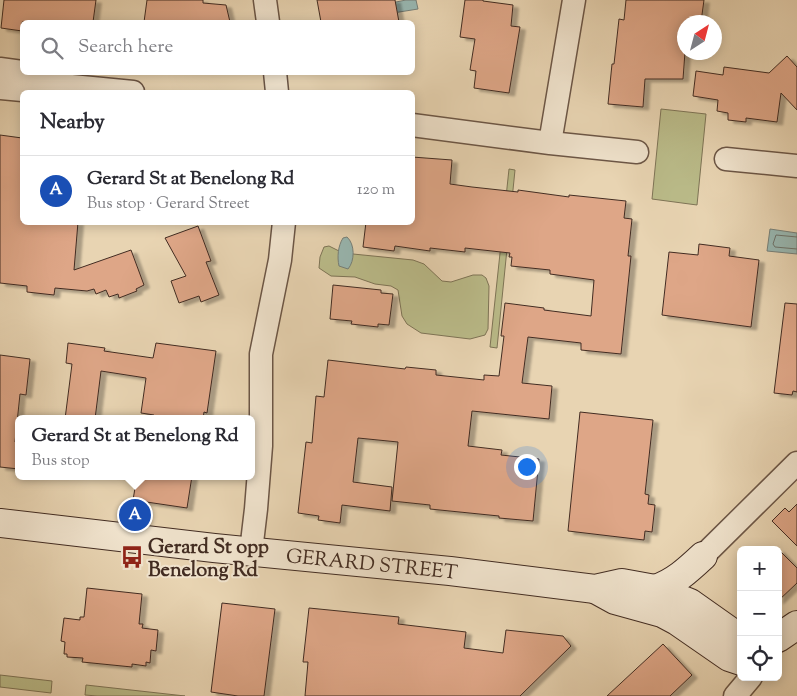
<!DOCTYPE html>
<html lang="en">
<head>
<meta charset="utf-8">
<style>
	:root { --surface:#fff; --page:#f2f2f3; --text:#2b2b33; --muted:#7c7c81; --line:#e1e1e2; --accent:#8f2418 }
	body { margin:0; font-family:"Sorts Mill Goudy",serif; background:var(--page); color:var(--text) }
	.controls { position:absolute; right:15px; bottom:15px; display:grid; overflow:hidden; border-radius:8px; box-shadow:0 2px 12px #0003 }
	.controls button { width:45px; height:45px; display:grid; place-items:center; padding:0; border:0; border-bottom:1px solid var(--line); background:var(--surface); color:var(--text); font:25px sans-serif }
	.compass { position:absolute; left:677px; top:15px; width:45px; height:45px; border-radius:50%; background:var(--surface); box-shadow:0 2px 12px #0003; rotate:36deg }
	.you { position:absolute; left:526px; top:466px; width:18px; height:18px; margin:-12px; border:4px solid #fff; border-radius:50%; background:#1a73e8; box-shadow:0 0 0 8px #1a73e833 }
	.badge { display:grid; place-items:center; width:32px; height:32px; border-radius:50%; background:var(--accent); color:#fff; font-size:16px; font-weight:700 }
	.pin { position:absolute; translate:-50% -50%; border:2px solid #fff; box-shadow:0 1px 5px #0006 }
	.popup { position:absolute; left:15px; top:415px; width:240px; height:65px; box-sizing:border-box; display:grid; place-content:center; border-radius:8px; background:var(--surface); filter:drop-shadow(0 1px 4px #0005); font-size:16px; white-space:nowrap; color:var(--muted) }
	.popup b { font-size:19px; color:var(--text) }
	.popup::after { content:''; position:absolute; left:50%; top:100%; margin-left:-10px; border:10px solid transparent; border-top-color:var(--surface) }
	.list { margin:0; padding:0; list-style:none }
	h2 { display:flex; justify-content:space-between; align-items:center; height:65px; margin:0; padding:0 20px; font-size:21px }
	h2 small { font-size:16px; font-weight:400; color:var(--muted) }
	.list li { display:grid; grid-template-columns:32px 1fr auto; gap:15px; align-items:center; box-sizing:border-box; height:70px; padding:0 20px; border-top:1px solid var(--line) }
	.list b { display:block; font-size:19px; white-space:nowrap }
	.list p { margin:0; font-size:16px; white-space:nowrap; color:var(--muted) }
	.list em { font-size:16px; font-style:normal; color:var(--muted) }
	.icon { flex:none; width:28px; height:28px; fill:none; stroke:currentColor; stroke-width:2; stroke-linecap:round; stroke-linejoin:round }
	.map { position:relative; flex:none; width:797px; height:696px; overflow:hidden }
	.search { position:absolute; background:var(--surface); box-shadow:0 2px 12px #0003; left:20px; top:20px; width:395px; height:55px; display:flex; align-items:center; gap:12px; box-sizing:border-box; padding:0 18px; border-radius:8px; color:var(--muted); font-size:19px }
	.panel { position:absolute; background:var(--surface); box-shadow:0 2px 12px #0003; left:20px; top:90px; width:395px; height:135px; border-radius:8px }
	.map>svg:first-child { display:block }
	.green { fill:#babb89; stroke:#7e7456 }
	.water { fill:#98b7b1; stroke:#767f78 }
	.lines { fill:none; stroke-linecap:round; stroke-linejoin:round }
	.shore { stroke:#6d726a; stroke-width:1 }
	.building { fill:#dea687; stroke:#422c22; filter:url(#shadow) }
	.minor-casing { stroke:#6c5646; stroke-width:25 }
	.secondary-casing { stroke:#422c22; stroke-width:30 }
	.minor { stroke:#f0e3cd; stroke-width:22 }
	.secondary { stroke:#f0e3cd; stroke-width:28 }
	.labels { text-anchor:middle; stroke-width:4; stroke-linejoin:round; paint-order:stroke }
	.poi-label { font-size:20px; font-weight:bold; fill:#422c22; stroke:#f0e3cd; text-anchor:start }
	.street-label { font-size:20px; fill:#422c22; stroke:#f0e3cd }
</style>
</head>
<body>
<div class="map">
<svg width="797" height="696" viewBox="0 0 797 696">
	<defs>
		<filter id="shadow"><feDropShadow dx="5.5" dy="3" stdDeviation="1" flood-color="#0004"/></filter>
	</defs>
	<rect width="100%" height="100%" fill="#e8d4b2"/>
	<filter id="stains"><feTurbulence type="fractalNoise" baseFrequency=".004" numOctaves="4"/><feColorMatrix values="0 0 0 0 .2 0 0 0 0 .09 0 0 0 0 .02 0 0 0 .5 -.17"/></filter>
	<radialGradient id="worn" r=".72"><stop offset=".6" stop-color="#630" stop-opacity="0"/><stop offset="1" stop-color="#630" stop-opacity=".3"/></radialGradient>
	<!-- green -->
	<path class="green" d="M661,109l45,5 -9,91 -45,-6z
		M509,169l6,1 -18,178 -7,-1z
		M329,246l14,7 70,7 11,4 18,17 9,1 22,-7h9l4,3 3,8 -1,43 -3,6 -15,4 -49,-6 -14,-9 -5,-8 -4,-26 -7,-4 -16,-2 -20,-7 -24,-1 -12,-8 1,-11 4,-10z
		M0,675l52,6 -1,12 -51,-6z
		M86,685l99,11h-88l-12,-1z"/>
	<!-- water -->
	<path class="water" d="M406,0h10l2,9 -25,4 -2,-10z
		M770,229l27,4v21l-30,-3z
		M347,237c8,7 8,24 1,32l-9,-3c-2,-9 -1,-20 4,-28z"/>
	<g class="lines">
		<!-- shore -->
		<path class="shore" d="M797,237l-21,-2 -3,9 2,3 22,2"/>
	</g>
	<!-- building -->
	<path class="building" d="M4,0h92l-3,22h-71v9l-21,-3z
		M147,0h56v3l23,2 4,17h-86z
		M317,0h78l4,22h-78z
		M465,0h18v1l30,4 -2,21 9,1 -11,66 -35,-5 2,-17 -6,-1 5,-31 -15,-2z
		M626,0h78l-3,22 -13,-2v2h-4l1,30 -2,27h-38l-2,28 -35,-3 4,-40h2l5,-45 5,1z
		M787,56l10,11v43l-16,-17 -4,29 -31,-4v4l-18,-2v-7l-11,-2 1,-11 -25,-4 3,-25 27,4 1,-8 45,6z
		M0,135l22,3v84h56l-4,48 57,-20 13,35 -8,4 1,2 -18,7 -1,-4 -9,3 -3,-7 -10,4 -2,-5 -7,2 -32,-3 -1,7 -27,-3v-6l-27,-3z
		M412,157l40,3 -2,24 22,3 46,5v-2l51,7v-2l57,6 -2,17 8,1 -4,37h3l-10,98 -40,-4v-7l-53,-6 -6,46 30,3 -3,33 -77,-8 -4,35 34,4 -1,5 38,4 -6,62 -34,-3v-2l-69,-7v-4l-38,-4 6,-59 -40,-4 -5,44 39,5 -2,24 -48,-6 -2,18 -22,-3 1,-4 -21,-3 8,-71 6,1 4,-47 8,1 4,-37 77,9 1,-2 30,3v5l48,5v-5l15,1 5,-40h-3l4,-33 39,5v2l47,6 3,-36 -44,-6v-4l-39,-4 1,-9h-3l1,-4 -45,-5v4l-35,-4v3l-35,-5 -1,5 -31,-4 3,-25h46z
		M198,226l13,35 -5,1 13,33 -18,7 -2,-6 -20,7 -8,-22 15,-5 -21,-38z
		M699,244l31,4 -1,8 30,4 -8,67 -89,-12 7,-63 29,3z
		M333,285l48,5v3l12,1 -4,31 -11,-1v3l-27,-3 1,-3 -22,-2z
		M785,303l12,1v88l-4,-1 -1,4 -18,-2z
		M68,343l37,5 -1,3 49,7 3,-15 60,8 -9,62 -3,-1 -1,7h-50l1,-4 -13,-2 5,-35 -45,-7 -6,48h-30l7,-55 -6,-1z
		M0,355l30,4 -4,36 -6,-1 -5,48h4v27l-19,-2z
		M580,412l73,8 -8,74 4,1 -1,9 7,1 -3,27 -7,-1 -1,9 -76,-9z
		M137,476h55l-5,32 -54,-8z
		M797,504v42l-25,-25 13,-13 4,4z
		M778,549l19,19v15l-19,18z
		M87,588l55,6 -3,30h4l-1,4 16,2 -2,21 -5,-1 -1,13 -4,-1v4l-14,-2v3l-50,-5 1,-4 -16,-1v-3h-3l1,-12 -4,-1 3,-23 16,2v-3h4z
		M222,603l53,6 -11,87h-26l-27,-4z
		M309,608l90,9 -1,7 68,8 -2,16 39,5 3,-23 57,6 8,10 -51,50h-215l3,-34h-5z
		M663,644l29,31 -22,21h-63z"/>
	<g class="lines">
		<defs>
			<path id="minor" d="M265,0l3,22
				M0,69l22,3
				M31,72l30,13 72,7
				M275,72l2,20
				M0,88l33,3 28,-6
				M412,125l138,18 87,9
				M550,143l24,-143
				M726,159l71,7
				M251,551l5,-42 5,-63v-92l19,-94 4,-38
				M703,556l94,-93
				M735,696l16,-19"/>
			<g id="secondary">
				<path id="s1" d="M0,523l214,25 236,23 145,18 27,-6 33,6 35,14 51,36"/>
				<path d="M595,589l20,11 47,13 15,8 52,36 12,4"/>
				<path d="M655,589c19,-6 33,-19 48,-33"/>
				<path d="M778,638l19,-13"/>
			</g>
		</defs>
		<!-- minor casing -->
		<use href="#minor" class="minor-casing"/>
		<!-- secondary casing -->
		<use href="#secondary" class="secondary-casing"/>
		<!-- minor -->
		<use href="#minor" class="minor"/>
		<!-- secondary -->
		<use href="#secondary" class="secondary"/>
	</g>
	<!-- icons -->
	<defs>
		<symbol id="bus-bare" viewBox="-9 -9 18 18"><path d="M-5-6H5V4H4V6H2V4H-2V6H-4V4H-5ZM-3.5-4V0h7V-4ZM-3.5 1.2v1.5H-2V1.2ZM2 1.2v1.5H3.5V1.2Z" fill="#8f2418" stroke="#f0e3cd" stroke-width="2.5" paint-order="stroke"/></symbol>
	</defs>
	<g fill-rule="evenodd">
		<use href="#bus-bare" x="116" y="541" width="32" height="32"/>
	</g>
	<g class="labels">
		<!-- poi labels -->
		<g class="poi-label">
			<text x="148" y="553">Gerard St opp<tspan x="148" dy="23">Benelong Rd</tspan></text>
		</g>
		<!-- street labels -->
		<g class="street-label">
			<text dy="7" stroke="none"><textPath href="#s1" startOffset="374">GERARD STREET</textPath></text>
		</g>
	</g>
	<rect width="100%" height="100%" filter="url(#stains)"/>
	<rect width="100%" height="100%" fill="url(#worn)"/>
</svg>
<div class="controls">
<button>+</button>
<button>−</button>
<button><svg class="icon" aria-label="locate" viewBox="0 0 24 24"><circle cx="12" cy="12" r="6"/><path d="M12 2v4M12 18v4M2 12h4M18 12h4"/></svg></button>
</div>
<svg class="compass" viewBox="-18 -18 36 36"><path d="M0-13l5 13h-10z" fill="#e53935"/><path d="M0 13l5-13h-10z" fill="#7c7c81"/></svg>
<div class="you"></div>
<div class="pin badge" style="left:135px;top:515px;background:#1a4fb4">A</div>
<div class="popup"><b>Gerard St at Benelong Rd</b>Bus stop</div>
<div class="search"><svg class="icon" aria-label="search" viewBox="0 0 24 24"><circle cx="10" cy="10" r="6"/><path d="M15 15l6 6"/></svg>Search here</div>
<section class="panel">
<h2>Nearby<small></small></h2>
<ul class="list">
<li><span class="badge" style="background:#1a4fb4">A</span><div><b>Gerard St at Benelong Rd</b><p>Bus stop · Gerard Street</p></div><em>120 m</em></li>
</ul>
</section>
</div>
</body>
</html>
